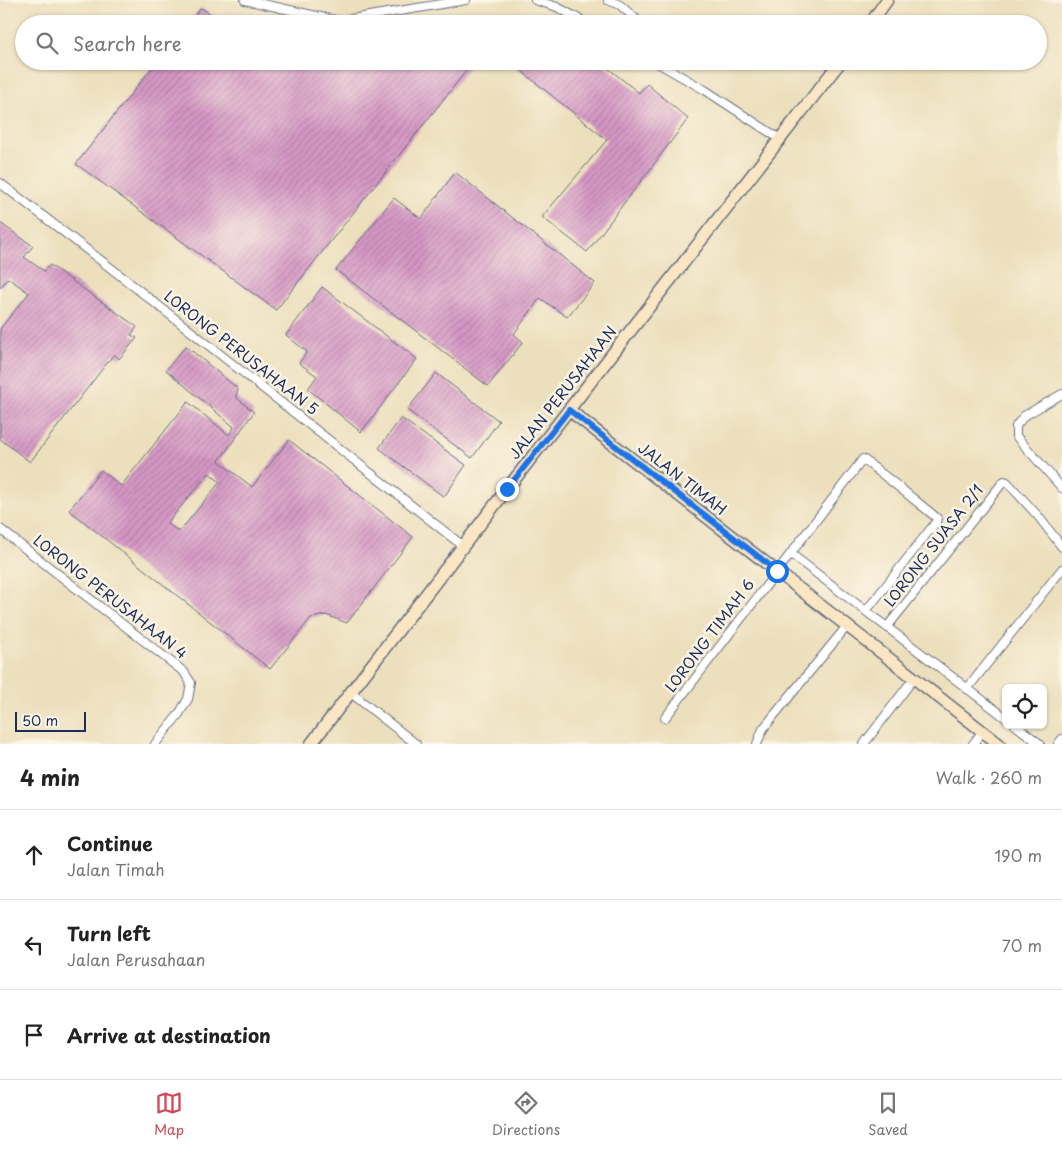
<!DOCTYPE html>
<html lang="en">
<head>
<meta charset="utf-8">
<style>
	:root { --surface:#fff; --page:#f6f6f6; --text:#222; --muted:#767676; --line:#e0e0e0; --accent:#d1495b }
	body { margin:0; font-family:"Playpen Sans",sans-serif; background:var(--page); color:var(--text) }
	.controls { position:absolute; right:15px; bottom:15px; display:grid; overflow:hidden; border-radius:8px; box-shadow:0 1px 4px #0004 }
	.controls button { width:45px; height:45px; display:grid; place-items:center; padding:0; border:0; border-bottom:1px solid var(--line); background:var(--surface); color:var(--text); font:25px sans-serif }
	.scale { position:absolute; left:15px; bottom:12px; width:71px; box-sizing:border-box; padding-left:5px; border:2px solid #1b2f5e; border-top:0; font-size:14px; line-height:18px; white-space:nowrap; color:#1b2f5e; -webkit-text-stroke:4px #fcf5e5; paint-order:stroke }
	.stop { position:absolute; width:15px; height:15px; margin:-11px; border:4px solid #1a73e8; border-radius:50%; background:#fff }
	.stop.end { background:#1a73e8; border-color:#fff; box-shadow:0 1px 5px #0008 }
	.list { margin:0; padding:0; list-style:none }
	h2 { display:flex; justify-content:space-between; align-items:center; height:65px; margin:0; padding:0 20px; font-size:21px }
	h2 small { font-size:16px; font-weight:400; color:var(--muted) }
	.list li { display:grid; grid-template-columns:32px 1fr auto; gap:15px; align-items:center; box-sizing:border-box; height:90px; padding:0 20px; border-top:1px solid var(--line) }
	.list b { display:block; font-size:19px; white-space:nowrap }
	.list p { margin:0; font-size:16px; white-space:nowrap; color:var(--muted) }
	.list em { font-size:16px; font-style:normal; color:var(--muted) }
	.icon { flex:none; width:28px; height:28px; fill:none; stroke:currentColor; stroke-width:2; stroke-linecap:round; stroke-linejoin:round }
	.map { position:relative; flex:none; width:1062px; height:744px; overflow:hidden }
	.search { position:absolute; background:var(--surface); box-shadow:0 1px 4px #0004; left:15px; right:15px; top:15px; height:55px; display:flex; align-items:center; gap:12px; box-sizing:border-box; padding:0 18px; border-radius:28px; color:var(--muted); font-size:19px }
	.sheet { height:335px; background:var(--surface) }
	nav { display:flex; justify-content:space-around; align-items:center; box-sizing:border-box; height:70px; border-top:1px solid var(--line); background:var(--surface); font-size:14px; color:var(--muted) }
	nav a { display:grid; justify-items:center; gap:2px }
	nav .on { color:var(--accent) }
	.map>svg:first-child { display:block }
	.building { fill:url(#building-hatch); fill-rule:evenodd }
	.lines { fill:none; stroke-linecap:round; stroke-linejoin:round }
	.street-casing { stroke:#646d7f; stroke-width:10 }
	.secondary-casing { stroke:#646d7f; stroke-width:14 }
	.street { stroke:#fff; stroke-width:8 }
	.secondary { stroke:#fbe6c3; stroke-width:11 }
	.route { stroke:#1a73e8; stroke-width:6 }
	.labels { text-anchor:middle; stroke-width:5; stroke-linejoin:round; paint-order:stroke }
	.street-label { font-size:15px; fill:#1b2f5e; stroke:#fcf5e5 }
</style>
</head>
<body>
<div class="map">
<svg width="1062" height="744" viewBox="0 0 1062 744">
	<defs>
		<pattern id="building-hatch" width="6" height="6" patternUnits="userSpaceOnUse" patternTransform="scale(1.25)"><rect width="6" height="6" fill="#d697c5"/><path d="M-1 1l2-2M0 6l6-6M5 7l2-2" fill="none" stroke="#ad7ca3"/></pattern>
	</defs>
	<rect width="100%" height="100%" fill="#fcf5e5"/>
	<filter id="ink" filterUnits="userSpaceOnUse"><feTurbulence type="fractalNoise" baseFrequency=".02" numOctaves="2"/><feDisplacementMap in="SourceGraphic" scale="10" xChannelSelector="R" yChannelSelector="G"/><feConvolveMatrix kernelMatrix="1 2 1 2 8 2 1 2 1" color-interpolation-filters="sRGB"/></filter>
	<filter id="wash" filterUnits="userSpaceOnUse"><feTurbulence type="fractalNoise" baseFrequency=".0096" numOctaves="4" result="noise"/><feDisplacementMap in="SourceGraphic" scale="20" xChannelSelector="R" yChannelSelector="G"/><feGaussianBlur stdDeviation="1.12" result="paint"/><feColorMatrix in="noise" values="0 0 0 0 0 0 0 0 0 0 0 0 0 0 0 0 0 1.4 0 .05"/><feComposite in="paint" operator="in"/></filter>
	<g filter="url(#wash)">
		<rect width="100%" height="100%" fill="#ecdfbc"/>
		<g id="blocks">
			<!-- building -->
			<path class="building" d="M201,8l13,8 35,7v1h-62z
				M417,19l6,5h-29v-1z
				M157,61h317l-198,249 -200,-146z
				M516,61h83l40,32 8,-9 41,35 -101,133 -45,-35 65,-77 -93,-75z
				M455,172l140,111 -28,34 -27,-19 -26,36 9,8 -35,44 -152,-116 58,-72 27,21z
				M0,223l33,23 -9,11 20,14 6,-6 87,62 -6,8 6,3 -18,21 -5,-5 -84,108 -30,-23v-110l29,-36 -21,-15 -8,10z
				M322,287l95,72 -56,73 -53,-43 9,-13 -18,-13 8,-11 -21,-17z
				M186,346l52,43 -2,8 18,15 -35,49 33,26 37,-47 124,97 -66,86 -21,-8 -15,3 -41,51 -201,-159 32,-40 20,16 67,-84 41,33 5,-8 -68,-57zM209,473l11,9 -41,50 -12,-9z
				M436,373l63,48 -27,37 -65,-48z
				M401,418l65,47 -22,32 -65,-49z"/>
		</g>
	</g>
	<g filter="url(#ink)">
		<use href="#blocks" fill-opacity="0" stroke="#646d7f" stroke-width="1"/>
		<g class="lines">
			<defs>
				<path id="street" d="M245,0l94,21 127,-21
					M535,0l22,7 31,17
					M608,0l12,5 17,15
					M654,61l51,29 75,49
					M0,183l112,86 351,277
					M1062,394l-38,22 -8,10v10l46,52
					M0,529l184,143 7,11 -3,16 -9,15 -24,30
					M791,554l215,164
					M887,627l117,-146 3,1 31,34 24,31
					M967,689l95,-120
					M351,693l65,51
					M665,718l198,-259 37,29 37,30 -1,4 -70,89
					M1015,725l25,19
					M757,744l6,-15 84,-103
					M864,744l50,-66
					M973,744l10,-13
					M1058,744l4,-5"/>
				<path id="secondary" d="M870,24l17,-24
					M569,410l430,334
					M311,744l196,-255 334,-428"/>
			</defs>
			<!-- street casing -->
			<use href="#street" class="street-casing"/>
			<!-- secondary casing -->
			<use href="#secondary" class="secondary-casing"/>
			<!-- street -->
			<use href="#street" class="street"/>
			<!-- secondary -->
			<use href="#secondary" class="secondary"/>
		</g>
	</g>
	<g class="lines" filter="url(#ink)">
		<!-- route -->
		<path class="route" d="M507,489l62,-79 208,161"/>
	</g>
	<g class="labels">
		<!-- street labels -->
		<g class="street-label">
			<text transform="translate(241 353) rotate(38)" y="5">LORONG PERUSAHAAN 5</text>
			<text transform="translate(563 393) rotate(-52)" y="5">JALAN PERUSAHAAN</text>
			<text transform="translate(682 479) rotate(38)" y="5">JALAN TIMAH</text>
			<text transform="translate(934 546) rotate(-52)" y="5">LORONG SUASA 2/1</text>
			<text transform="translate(110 597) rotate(38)" y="5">LORONG PERUSAHAAN 4</text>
			<text transform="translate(710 636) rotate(-53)" y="5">LORONG TIMAH 6</text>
		</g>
	</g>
</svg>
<div class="controls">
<button><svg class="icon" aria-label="locate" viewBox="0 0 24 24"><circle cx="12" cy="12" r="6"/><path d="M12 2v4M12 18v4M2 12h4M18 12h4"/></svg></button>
</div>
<div class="scale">50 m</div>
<div class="stop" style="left:777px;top:571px"></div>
<div class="stop end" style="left:507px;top:489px"></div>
<div class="search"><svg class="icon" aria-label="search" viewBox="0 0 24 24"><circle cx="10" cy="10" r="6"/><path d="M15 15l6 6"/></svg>Search here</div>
</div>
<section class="sheet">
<h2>4 min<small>Walk · 260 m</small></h2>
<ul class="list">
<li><svg class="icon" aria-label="ahead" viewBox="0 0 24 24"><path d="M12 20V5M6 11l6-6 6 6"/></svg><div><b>Continue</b><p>Jalan Timah</p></div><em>190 m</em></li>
<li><svg class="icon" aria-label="left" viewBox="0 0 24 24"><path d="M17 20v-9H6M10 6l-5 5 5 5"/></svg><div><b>Turn left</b><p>Jalan Perusahaan</p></div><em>70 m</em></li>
<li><svg class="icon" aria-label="arrive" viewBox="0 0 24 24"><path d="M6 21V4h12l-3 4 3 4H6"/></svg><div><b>Arrive at destination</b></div></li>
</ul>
</section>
<nav>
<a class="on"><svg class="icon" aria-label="map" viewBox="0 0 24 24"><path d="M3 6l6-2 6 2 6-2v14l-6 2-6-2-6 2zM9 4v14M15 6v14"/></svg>Map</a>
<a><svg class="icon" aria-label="directions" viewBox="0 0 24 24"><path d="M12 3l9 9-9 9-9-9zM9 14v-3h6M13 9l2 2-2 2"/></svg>Directions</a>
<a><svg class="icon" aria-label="saved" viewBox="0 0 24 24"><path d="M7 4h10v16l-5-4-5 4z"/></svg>Saved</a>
</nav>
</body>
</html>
